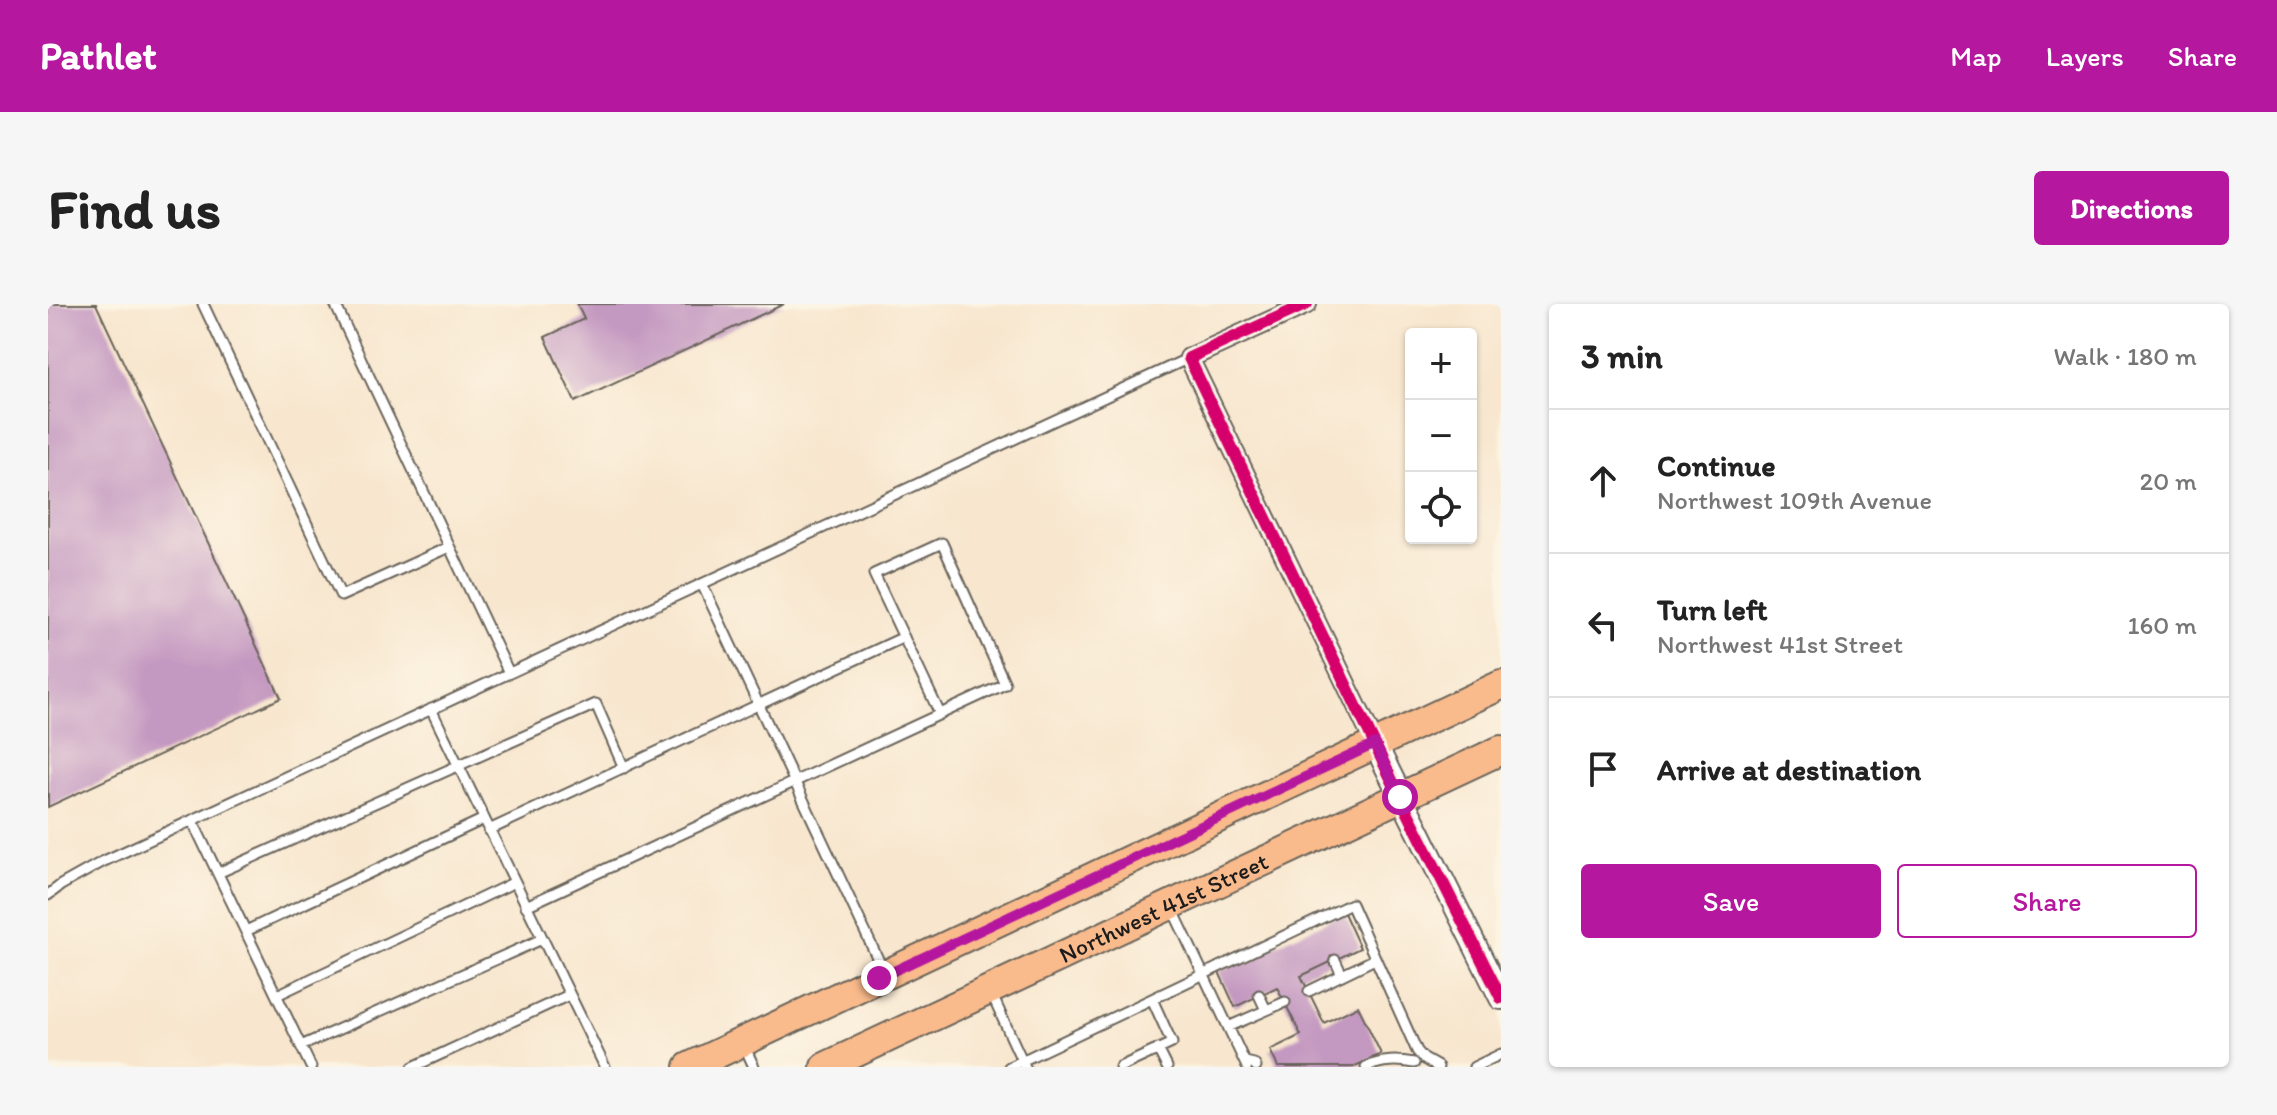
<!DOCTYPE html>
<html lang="en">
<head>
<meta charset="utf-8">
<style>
	:root { --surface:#fff; --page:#f6f6f6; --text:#222; --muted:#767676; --line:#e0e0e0; --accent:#b5179e }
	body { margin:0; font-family:Itim,sans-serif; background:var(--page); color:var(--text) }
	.controls { position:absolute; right:24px; top:24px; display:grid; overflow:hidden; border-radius:8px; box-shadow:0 2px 6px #0004 }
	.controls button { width:72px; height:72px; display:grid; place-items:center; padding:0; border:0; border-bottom:2px solid var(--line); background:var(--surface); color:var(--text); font:40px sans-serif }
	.stop { position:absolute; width:24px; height:24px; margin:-18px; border:6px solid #b5179e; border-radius:50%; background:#fff }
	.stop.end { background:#b5179e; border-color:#fff; box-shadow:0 2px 8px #0008 }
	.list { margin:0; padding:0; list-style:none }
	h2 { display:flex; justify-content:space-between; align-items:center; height:104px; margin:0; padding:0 32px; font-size:34px }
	h2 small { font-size:26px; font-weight:400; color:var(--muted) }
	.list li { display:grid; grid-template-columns:52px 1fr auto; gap:24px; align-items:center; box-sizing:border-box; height:144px; padding:0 32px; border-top:2px solid var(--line) }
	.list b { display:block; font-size:30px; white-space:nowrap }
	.list p { margin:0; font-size:26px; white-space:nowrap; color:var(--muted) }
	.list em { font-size:26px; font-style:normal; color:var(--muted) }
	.actions { display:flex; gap:16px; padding:24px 32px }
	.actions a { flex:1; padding:18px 0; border:2px solid var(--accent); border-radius:8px; text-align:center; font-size:28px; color:var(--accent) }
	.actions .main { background:var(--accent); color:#fff }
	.icon { flex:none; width:44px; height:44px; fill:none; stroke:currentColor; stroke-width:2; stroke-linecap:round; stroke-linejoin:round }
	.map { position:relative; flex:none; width:1453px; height:763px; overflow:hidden; border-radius:8px }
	header { display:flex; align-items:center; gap:48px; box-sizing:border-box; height:112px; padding:0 40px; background:var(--accent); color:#fff }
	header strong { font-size:38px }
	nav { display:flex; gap:44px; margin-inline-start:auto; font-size:28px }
	.intro { display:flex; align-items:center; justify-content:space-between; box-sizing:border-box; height:192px; padding:0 48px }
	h1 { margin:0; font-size:56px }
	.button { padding:20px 36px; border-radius:8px; background:var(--accent); color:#fff; font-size:28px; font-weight:700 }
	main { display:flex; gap:48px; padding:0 48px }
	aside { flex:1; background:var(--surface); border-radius:8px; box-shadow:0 2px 6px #0004 }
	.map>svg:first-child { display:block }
	.building { fill:#c499c1 }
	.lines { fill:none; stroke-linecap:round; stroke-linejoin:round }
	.service-casing { stroke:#69635a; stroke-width:13 }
	.minor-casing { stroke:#69635a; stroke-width:22 }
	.tertiary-casing { stroke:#69635a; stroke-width:26 }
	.primary-casing { stroke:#69635a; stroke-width:32 }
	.service { stroke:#fff; stroke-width:9 }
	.minor { stroke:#fff; stroke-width:18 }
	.tertiary { stroke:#fff; stroke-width:22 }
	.primary { stroke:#fabb8c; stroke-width:28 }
	.cycleway-casing { stroke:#fcf5e5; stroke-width:17 }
	.cycleway { stroke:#d6006c; stroke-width:12 }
	.route { stroke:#b5179e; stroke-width:10 }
	.labels { text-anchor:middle; stroke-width:7; stroke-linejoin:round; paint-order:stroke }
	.street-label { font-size:24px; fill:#1c1c1c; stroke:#fcf5e5 }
</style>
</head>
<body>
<header>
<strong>Pathlet</strong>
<nav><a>Map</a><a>Layers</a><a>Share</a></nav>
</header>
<div class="intro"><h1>Find us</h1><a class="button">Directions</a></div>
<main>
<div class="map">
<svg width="1453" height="763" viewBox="0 0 1453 763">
	<rect width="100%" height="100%" fill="#fcf5e5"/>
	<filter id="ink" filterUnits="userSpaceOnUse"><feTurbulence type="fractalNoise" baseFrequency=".0125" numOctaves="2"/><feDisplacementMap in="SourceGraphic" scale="16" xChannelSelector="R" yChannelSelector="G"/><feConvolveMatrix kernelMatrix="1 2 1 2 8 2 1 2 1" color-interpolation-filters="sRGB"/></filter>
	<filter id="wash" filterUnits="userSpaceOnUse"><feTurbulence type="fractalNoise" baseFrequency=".006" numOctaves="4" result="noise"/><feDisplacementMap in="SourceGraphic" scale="32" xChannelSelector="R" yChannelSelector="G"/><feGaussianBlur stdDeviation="1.8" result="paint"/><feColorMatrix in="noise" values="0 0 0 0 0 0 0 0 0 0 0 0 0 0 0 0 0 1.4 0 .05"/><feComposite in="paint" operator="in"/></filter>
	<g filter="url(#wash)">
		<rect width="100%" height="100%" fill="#f8e6ce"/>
		<g id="blocks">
			<!-- building -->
			<path class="building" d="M0,0h48l185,394 -233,109z
				M529,0h207l-209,98 -30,-65 39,-18z
				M1296,609l16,35 -59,28 23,47 34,-17 23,48 -28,13h-75l-8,-17 31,-15 -24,-48 -42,20 -16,-35z"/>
		</g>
	</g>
	<g filter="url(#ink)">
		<use href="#blocks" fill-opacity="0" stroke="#69635a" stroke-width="2"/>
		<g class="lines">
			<defs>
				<path id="service" d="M155,0l138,292 108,-49
					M287,0l174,369
					M654,280l182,388
					M383,405l174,358
					M144,516l119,247
					M441,526l415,-193
					M170,569l378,-169 28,64
					M0,591l13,-10 41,-23 1087,-504
					M478,602l479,-222 -63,-141 -68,31 66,140
					M1124,604l75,159
					M198,627l238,-112
					M1287,656l7,15
					M1261,687l66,-32
					M943,689l34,74
					M229,691l238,-113
					M1211,691l7,15
					M1180,723l57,-25
					M696,741l10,22
					M253,742l241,-107
					M1110,745l9,18
					M1197,758l9,2 2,3
					M365,763l156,-72
					M961,763l342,-163 66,147 7,8 14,8
					M1072,763l52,-24 -20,-44
					M1318,763c17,-7 31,-7 48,-4
					M1426,763l27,-13"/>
				<path id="minor" d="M1259,0l-118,54 186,386"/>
				<path id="tertiary" d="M1327,440l126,254"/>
				<g id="primary">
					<path d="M641,763l812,-382"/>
					<path id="s1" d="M777,763l676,-317"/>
				</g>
			</defs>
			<!-- service casing -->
			<use href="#service" class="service-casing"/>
			<!-- minor casing -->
			<use href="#minor" class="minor-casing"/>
			<!-- tertiary casing -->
			<use href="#tertiary" class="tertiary-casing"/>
			<!-- primary casing -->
			<use href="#primary" class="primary-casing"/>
			<!-- service -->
			<use href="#service" class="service"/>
			<!-- minor -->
			<use href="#minor" class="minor"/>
			<!-- tertiary -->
			<use href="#tertiary" class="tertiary"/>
			<!-- primary -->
			<use href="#primary" class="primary"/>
			<defs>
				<path id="cycleway" d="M1259,0l-118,54 211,439 101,201"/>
			</defs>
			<!-- cycleway casing -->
			<use href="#cycleway" class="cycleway-casing"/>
			<!-- cycleway -->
			<use href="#cycleway" class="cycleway"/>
		</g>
	</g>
	<g class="lines" filter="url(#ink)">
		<!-- route -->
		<path class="route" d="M831,674l496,-234 25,53"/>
	</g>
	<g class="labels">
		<!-- street labels -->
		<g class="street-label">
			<text dy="8" stroke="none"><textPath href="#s1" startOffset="374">Northwest 41st Street</textPath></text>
		</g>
	</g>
</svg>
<div class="controls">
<button>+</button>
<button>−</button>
<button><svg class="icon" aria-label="locate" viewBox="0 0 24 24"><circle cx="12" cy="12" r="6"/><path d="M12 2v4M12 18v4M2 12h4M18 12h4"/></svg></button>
</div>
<div class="stop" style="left:1352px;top:493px"></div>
<div class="stop end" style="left:831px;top:674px"></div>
</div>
<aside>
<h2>3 min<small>Walk · 180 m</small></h2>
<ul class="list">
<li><svg class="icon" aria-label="ahead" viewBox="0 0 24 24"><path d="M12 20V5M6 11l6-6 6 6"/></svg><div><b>Continue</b><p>Northwest 109th Avenue</p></div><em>20 m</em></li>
<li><svg class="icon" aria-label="left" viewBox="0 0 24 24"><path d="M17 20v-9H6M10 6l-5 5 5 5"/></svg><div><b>Turn left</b><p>Northwest 41st Street</p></div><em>160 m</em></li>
<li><svg class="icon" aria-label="arrive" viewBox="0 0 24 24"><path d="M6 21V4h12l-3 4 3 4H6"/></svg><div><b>Arrive at destination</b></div></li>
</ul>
<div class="actions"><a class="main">Save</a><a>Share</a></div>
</aside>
</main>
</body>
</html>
